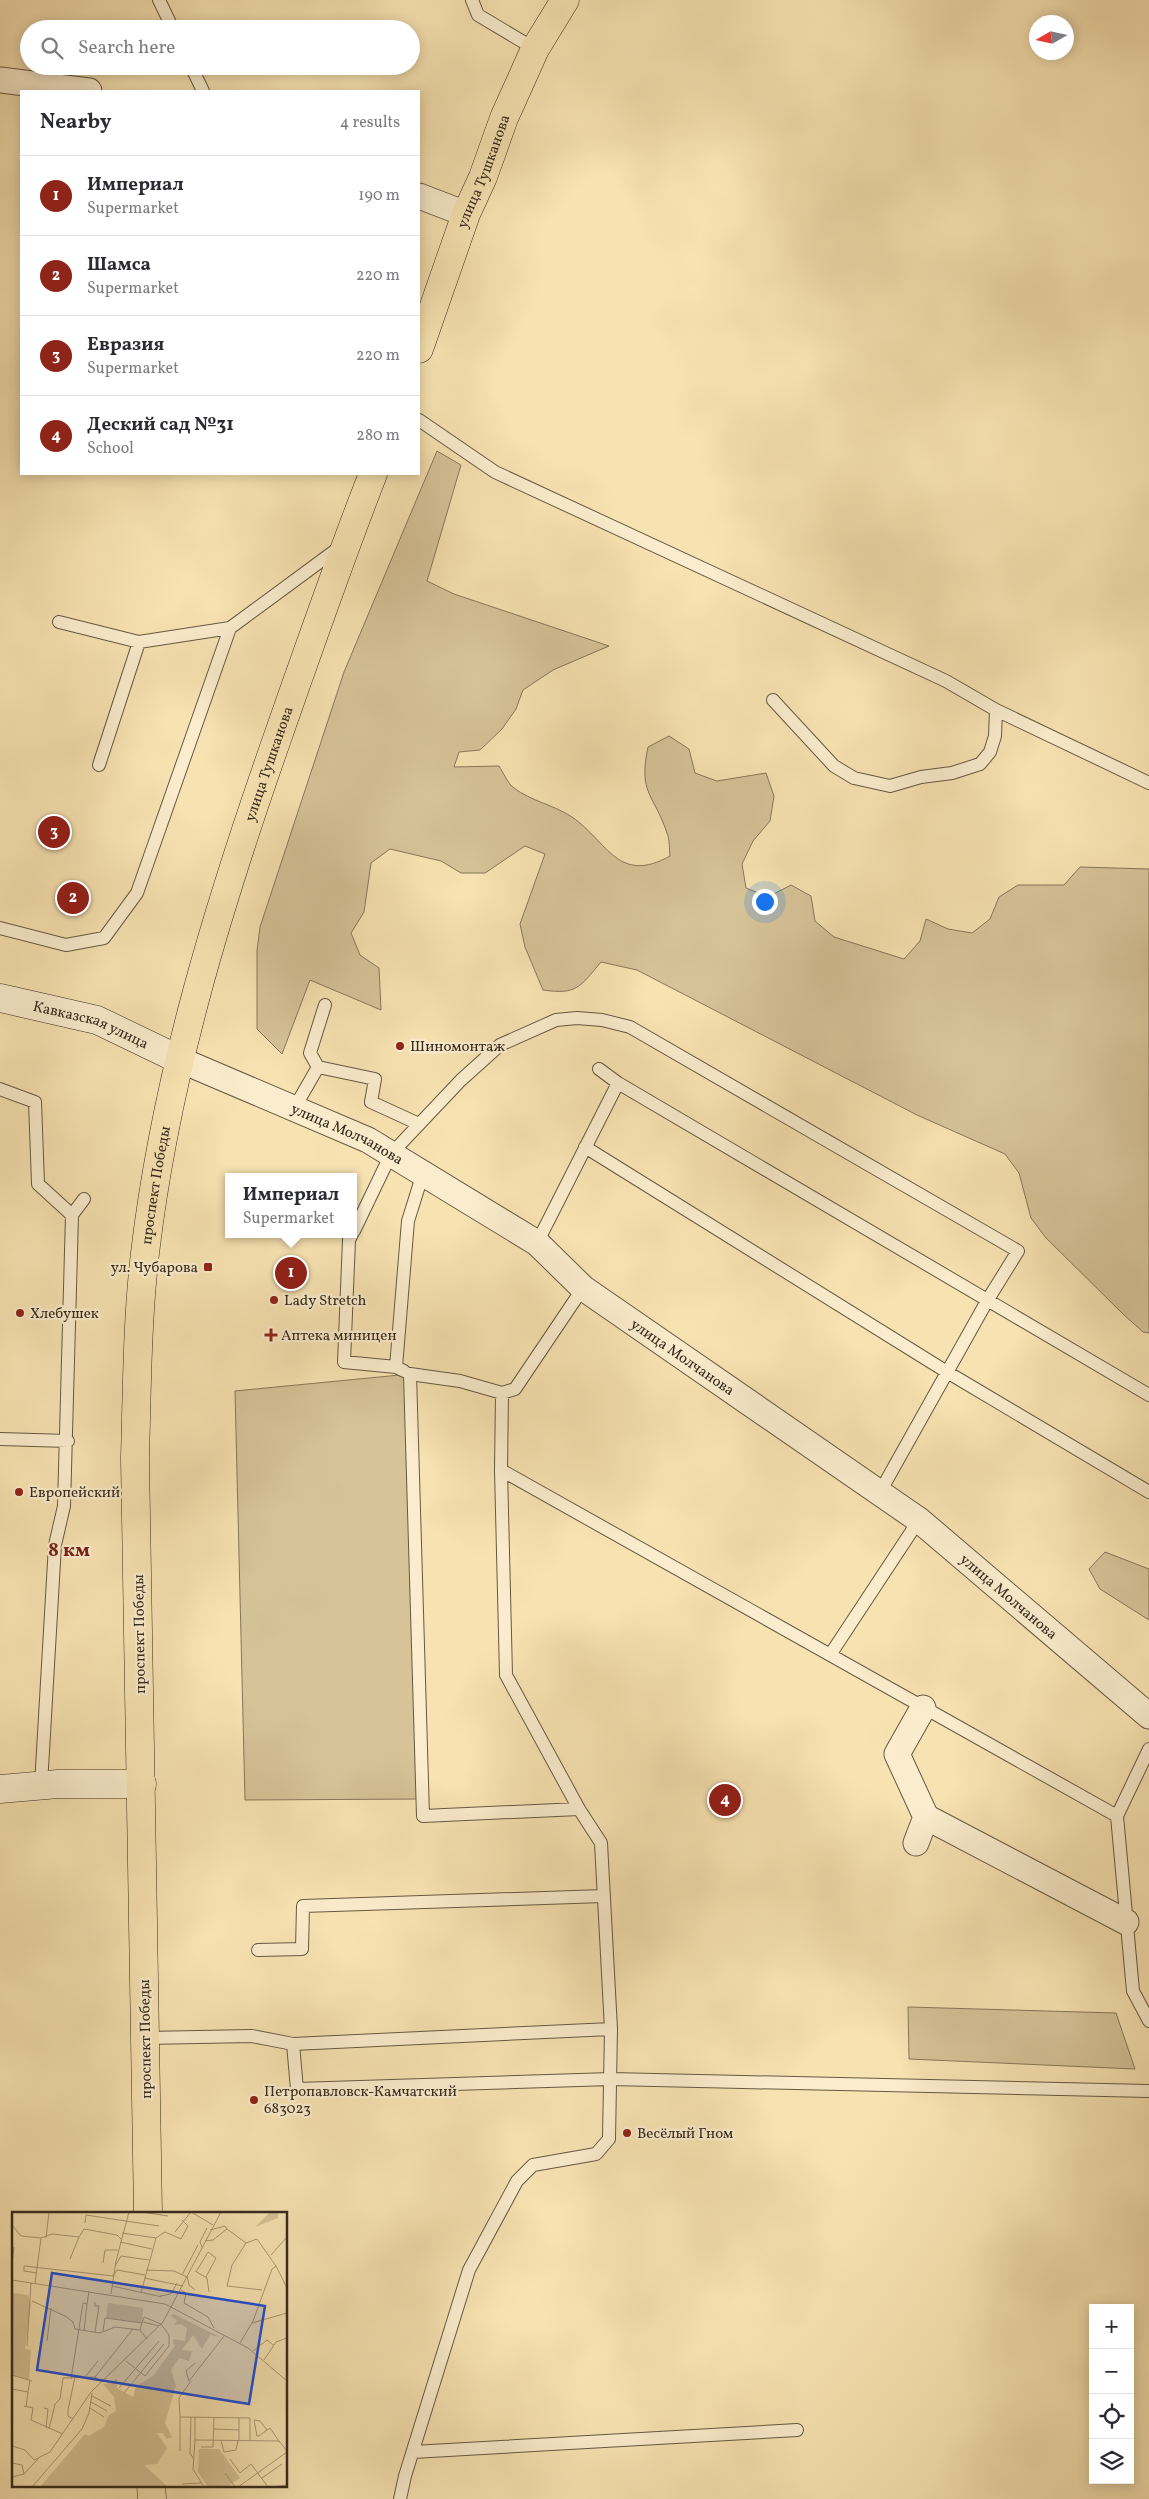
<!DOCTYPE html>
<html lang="en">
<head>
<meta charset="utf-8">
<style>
	:root { --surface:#fff; --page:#f7f7f7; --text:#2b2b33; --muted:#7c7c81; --line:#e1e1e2; --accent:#8f2418 }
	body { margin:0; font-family:Vollkorn,serif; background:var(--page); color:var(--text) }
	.controls { position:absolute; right:15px; bottom:15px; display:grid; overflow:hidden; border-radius:0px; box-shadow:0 2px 12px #0003 }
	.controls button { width:45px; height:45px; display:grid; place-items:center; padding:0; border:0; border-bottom:1px solid var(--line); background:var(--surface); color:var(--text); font:25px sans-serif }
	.compass { position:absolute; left:1029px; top:15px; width:45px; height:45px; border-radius:50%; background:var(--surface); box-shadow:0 2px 12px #0003; rotate:261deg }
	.you { position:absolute; left:764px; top:901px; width:18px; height:18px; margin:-12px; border:4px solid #fff; border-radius:50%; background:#1a73e8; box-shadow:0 0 0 8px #1a73e833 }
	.badge { display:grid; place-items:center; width:32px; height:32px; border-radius:50%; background:var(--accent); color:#fff; font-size:16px; font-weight:700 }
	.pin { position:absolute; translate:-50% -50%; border:2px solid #fff; box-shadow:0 1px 5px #0006 }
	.popup { position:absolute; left:225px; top:1173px; width:132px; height:65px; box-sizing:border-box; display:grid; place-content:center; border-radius:0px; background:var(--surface); filter:drop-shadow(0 1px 4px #0005); font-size:16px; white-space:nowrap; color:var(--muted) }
	.popup b { font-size:19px; color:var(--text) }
	.popup::after { content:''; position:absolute; left:50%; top:100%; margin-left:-10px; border:10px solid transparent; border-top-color:var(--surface) }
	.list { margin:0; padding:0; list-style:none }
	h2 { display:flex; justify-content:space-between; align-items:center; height:65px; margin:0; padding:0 20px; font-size:21px }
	h2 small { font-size:16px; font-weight:400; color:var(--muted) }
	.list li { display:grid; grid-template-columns:32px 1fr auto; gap:15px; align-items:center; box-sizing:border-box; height:80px; padding:0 20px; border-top:1px solid var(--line) }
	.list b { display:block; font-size:19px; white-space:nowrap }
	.list p { margin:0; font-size:16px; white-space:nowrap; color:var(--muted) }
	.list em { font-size:16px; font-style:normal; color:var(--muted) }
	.icon { flex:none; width:28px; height:28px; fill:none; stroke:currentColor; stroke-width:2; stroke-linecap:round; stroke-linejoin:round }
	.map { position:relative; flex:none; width:1149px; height:2499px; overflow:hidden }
	.search { position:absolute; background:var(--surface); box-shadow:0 2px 12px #0003; left:20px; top:20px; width:400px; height:55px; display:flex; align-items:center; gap:12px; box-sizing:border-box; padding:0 18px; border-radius:28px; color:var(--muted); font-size:19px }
	.panel { position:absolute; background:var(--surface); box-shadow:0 2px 12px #0003; left:20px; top:90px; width:400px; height:385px; border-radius:0px }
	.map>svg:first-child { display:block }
	.green { fill:#d6c398; stroke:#86775b }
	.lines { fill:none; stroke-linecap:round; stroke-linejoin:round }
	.lane-casing { stroke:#665943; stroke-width:14 }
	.street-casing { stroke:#665943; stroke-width:27 }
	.secondary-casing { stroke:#352b1e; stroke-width:29 }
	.primary-casing { stroke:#352b1e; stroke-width:29 }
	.lane { stroke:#faeccc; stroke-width:12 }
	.street { stroke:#faeccc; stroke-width:25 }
	.secondary { stroke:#faeccc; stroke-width:28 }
	.primary { stroke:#f7e2b1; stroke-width:28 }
	.poi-dot { fill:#8f2418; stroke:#faeccc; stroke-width:2 }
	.labels { text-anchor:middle; stroke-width:4.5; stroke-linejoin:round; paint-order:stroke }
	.street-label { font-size:15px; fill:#352b1e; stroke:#faeccc }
	.poi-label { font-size:15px; fill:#352b1e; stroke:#faeccc; text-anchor:start }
	.district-label { font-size:20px; font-weight:bold; fill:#7a1f14; stroke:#faeccc }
	.inset-road { fill:none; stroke:#a99976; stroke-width:1 }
	.view { fill:#1d4ed8; fill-opacity:0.15; stroke:#1d4ed8; stroke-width:2.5 }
	.inset-edge { fill:none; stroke:#352b1e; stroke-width:2.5 }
</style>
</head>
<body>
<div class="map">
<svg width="1149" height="2499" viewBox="0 0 1149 2499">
	<rect width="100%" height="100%" fill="#f7e2b1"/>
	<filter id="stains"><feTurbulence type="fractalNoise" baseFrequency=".004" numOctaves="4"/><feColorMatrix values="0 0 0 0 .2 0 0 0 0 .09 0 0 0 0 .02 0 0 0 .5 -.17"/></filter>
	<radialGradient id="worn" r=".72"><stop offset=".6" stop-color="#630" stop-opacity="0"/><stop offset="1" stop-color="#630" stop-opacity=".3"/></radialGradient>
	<!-- green -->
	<path class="green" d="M437,451l24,14 -34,116 27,13 155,52 -56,24 -30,20 -7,19 -14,20 -22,21 -21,2 -5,15 45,-1c4,6 9,18 15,22 17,13 40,17 58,29 36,25 46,68 98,39 -1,-7 0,-16 -3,-23 -13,-39 -29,-39 -19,-86l21,-11 20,13 6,24 22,8 49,-8 8,23 -4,25 -17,20 -11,23 4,24 22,9 23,-12 20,11 4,25 19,16 70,22 16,-18 6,-22 22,10 24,4 18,-14 9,-22 19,-12h46l16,-18 69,2v464l-6,-1 -20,-18 -77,-76 -15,-20 -12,-45 -14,-19 -88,-39 -280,-145 -36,-8c-21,25 -24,33 -58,28l-18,-43 -5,-23 25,-70 -20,-8 -40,27h-24l-20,-12 -51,-12 -19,14 -7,49 -13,21 9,22 19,13 2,42 -71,-30 -28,74 -25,-25v-78l3,-24 84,-255z
		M410,1374l13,425 -178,1 -10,-409z
		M1105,1552l44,17v51l-49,-31 -11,-20z
		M908,2007l208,6 19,56 -226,-10z"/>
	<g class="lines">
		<defs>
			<path id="lane" d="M159,0l14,29
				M472,0l6,15 57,34
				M191,66l12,25
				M419,420l76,52 451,209 50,29 -1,26 -5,16 -10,12 -28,9 -31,4 -31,9 -36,-8 -20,-12 -61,-66
				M59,622l80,20 91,-14
				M996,710l153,73
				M99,765l40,-123
				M0,928l66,17 38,-7 33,-45 93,-265 110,-81
				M318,1067l-8,-14 15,-48
				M618,1083l531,312
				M0,1089l35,13 3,82 34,31
				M295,1107l23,-40 57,12 -4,23 48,22
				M585,1147l362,225 202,120
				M354,1231l37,-77 70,-74 39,-35 56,-25 21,-2 25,2 28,7 388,224 -31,50 -107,191
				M352,1234l-3,6 -5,122 52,5 8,4
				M537,1243l81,-160 -19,-14
				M396,1367l12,-146 15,-48
				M502,1393l-42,-12 -50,-7 13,442 156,-7
				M0,1439l68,2
				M501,1470l616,346
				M830,1655l89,-135
				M1149,1749l-32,67 16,175 16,30
				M41,1785l14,-240 9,-39 8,-291 12,-16
				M258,1950l44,-1 1,-43 301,-10
				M145,2038l107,-2 41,8 4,45 314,-10 538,12
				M293,2044l318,-15
				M413,2452l384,-22
				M400,2499l5,-23 64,-206 48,-89 16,-16 63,-11 13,-15 2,-110 -10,-186 -22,-34 -73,-134 -5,-205 1,-77 13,-4 68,-101"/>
			<g id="street">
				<path d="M0,80l89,11"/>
				<path d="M419,196l47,18"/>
				<path id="s1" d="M178,1059l190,81 169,103 46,45 336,232 230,196"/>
				<path d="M926,1817l200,105"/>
				<path d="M916,1843l10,-26 -29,-63 26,-46"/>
			</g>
			<g id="secondary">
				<path id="s2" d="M0,998l97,22 81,39"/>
				<path d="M0,1789l58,-5h84"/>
			</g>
			<g id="primary">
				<path id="s3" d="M419,349l47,-135 17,-37 21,-59 31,-69 30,-49"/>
				<path id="s4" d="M148,2213l-13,-755c2,-68 2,-137 10,-205 21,-177 73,-346 132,-514 31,-89 62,-178 96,-265"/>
				<path d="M151,2485l1,14"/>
			</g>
		</defs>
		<!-- lane casing -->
		<use href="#lane" class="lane-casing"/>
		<!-- street casing -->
		<use href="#street" class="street-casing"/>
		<!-- secondary casing -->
		<use href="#secondary" class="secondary-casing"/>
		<!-- primary casing -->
		<use href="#primary" class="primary-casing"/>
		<!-- lane -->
		<use href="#lane" class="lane"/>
		<!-- street -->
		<use href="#street" class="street"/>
		<!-- secondary -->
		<use href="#secondary" class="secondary"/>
		<!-- primary -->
		<use href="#primary" class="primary"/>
	</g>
	<!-- markers -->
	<g class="poi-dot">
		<circle cx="400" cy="1046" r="5"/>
		<rect x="203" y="1262" width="10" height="10" rx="2.5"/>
		<circle cx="274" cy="1300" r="5"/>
		<circle cx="20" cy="1313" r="5"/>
		<path d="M268.5 1327.5h5v5h5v5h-5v5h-5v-5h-5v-5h5z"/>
		<circle cx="19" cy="1492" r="5"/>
		<circle cx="254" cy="2100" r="5"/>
		<circle cx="627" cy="2133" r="5"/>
	</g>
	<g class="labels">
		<!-- street labels -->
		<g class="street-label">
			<text dy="5" stroke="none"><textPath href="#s3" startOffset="189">улица Тушканова</textPath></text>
			<text dy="5" stroke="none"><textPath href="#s4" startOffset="1466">улица Тушканова</textPath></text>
			<text dy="5" stroke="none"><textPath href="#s2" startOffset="95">Кавказская улица</textPath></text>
			<text dy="5" stroke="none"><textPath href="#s1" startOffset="185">улица Молчанова</textPath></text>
			<text dy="5" stroke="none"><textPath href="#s4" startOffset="1029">проспект Победы</textPath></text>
			<text dy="5" stroke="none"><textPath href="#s1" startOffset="590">улица Молчанова</textPath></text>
			<text dy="5" stroke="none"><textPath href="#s1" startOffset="995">улица Молчанова</textPath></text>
			<text transform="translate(139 1634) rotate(-91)" y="5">проспект Победы</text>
			<text transform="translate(145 2039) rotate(-91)" y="5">проспект Победы</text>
		</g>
		<!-- poi labels -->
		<g class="poi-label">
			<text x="410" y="1051">Шиномонтаж</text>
			<text x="198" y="1272" text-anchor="end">ул. Чубарова</text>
			<text x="284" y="1305">Lady Stretch</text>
			<text x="30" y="1318">Хлебушек</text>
			<text x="281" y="1340">Аптека миницен</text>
			<text x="29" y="1497">Европейский</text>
			<text x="264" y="2096">Петропавловск-Камчатский<tspan x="264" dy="17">683023</tspan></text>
			<text x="637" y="2138">Весёлый Гном</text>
		</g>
		<!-- district labels -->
		<g class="district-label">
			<text x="69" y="1556">8 км</text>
		</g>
	</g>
	<!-- overview -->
	<g transform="translate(12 2212)">
		<rect width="275" height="275" fill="#f7e2b1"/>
		<path d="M258,0h8v6l-23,9zM1,81l15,2 3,9 -6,45 6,1 -2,30 -17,-6zM96,91l35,5 -1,15 -36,-5zM162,102l46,23 -10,-2 -8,14 -9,-14 -11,15 10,1 -3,10 -10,-3 -8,12 5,16 -11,37 7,14 -6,2 -3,-6h-6l10,15 -10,16 -13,1 23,21 -127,1 45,-53 4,2 15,-9 5,-12 7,-4 -2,-14 -11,-13 8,-1 6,-5v10l16,9 3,-11 17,-10 21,-29 -1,-8 12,2 2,-13 -6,-4 -7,1 3,-5 -6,-4zM187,237h20l21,29 -13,9h-19l-10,-15z" fill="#d6c398"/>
		<path class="inset-road" d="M129,0l27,4M179,0l22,13M73,11l1,-8 73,11M0,13l9,11 20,2M198,18l15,-4 2,3M163,20l16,-20M110,21l34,5 -15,55M34,26l3,-26M144,26l9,-6 16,7 7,-13 -6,-6M193,29l8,-1 14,-11 19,14M108,30l32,7M190,35l-2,-5 7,-14M259,43l16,-18M58,47l9,-22M91,51l2,-13h13M0,52l2,-17M103,54l6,-10 28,4M134,58l28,1 13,6M183,59l12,7 2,14M184,60l12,-20 8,6 -10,19M25,61l-13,-2v-5l89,10 4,-6 28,5M170,63l16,-30M175,64l2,9 6,5M132,66l39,8M0,68l153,24 83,44 39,33M23,71l6,-45 11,-4 27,3 5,-8 33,6 4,4M100,74l50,11M169,78l5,3 -2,10 24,14 6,11M250,78l-35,-4 5,-21 14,-22 11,-4 19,27M99,82l5,-33 13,-49M148,84l11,-2 6,-11M20,89l33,15 8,6 2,7 25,4 15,-6 25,3 7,9M131,110l16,4M240,111l35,-10M72,119l3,-27M91,119l2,-13 37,5 -2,7M83,120l4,-26h-4v-4M35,129l4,-33M228,131l13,-22 19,-52 4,-3 11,22M15,134l4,-63M241,139l14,-11 6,5M252,148l12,-18 11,-4M114,149l19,15 24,-30v-11l-8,-11 -17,-7 -2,6M183,151l-9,8 3,10 36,-46M0,163l20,6M74,164l12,-15M83,165l38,-48M59,167l12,-76 4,1 2,-13M107,176l40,-47M0,177l16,3 2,-12M112,181l40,-49M80,184l19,10M79,190l16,9M12,194l9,2 -2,12 32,14M14,195l2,-15M32,196l4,1 -2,19M78,196l14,9M168,205l-1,-19 12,-17M179,205l-1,36 3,5M61,207l-5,-3v-6l7,-33M37,217l6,-25 5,-5 3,-21 32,-1 7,5M202,217l25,1M255,218l-7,-9 -6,-1 3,16h2l8,-6 3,-2 9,13M183,228v-23M209,228l3,12 12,-2 2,-10M227,228v-22M0,234l13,4 9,10 16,-8 41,-60 72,-70 58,-110M189,235h12l1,-30M168,239v-34l70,1v22M218,247l10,14 11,-9 17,23M0,251l10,2 2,9M213,261l10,14M0,265l12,-3 14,-15M250,266l20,-14M170,272l19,-1M20,275l50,-58 7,-16 3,-20M192,275l-11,-18 2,-29 84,1 8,10M226,275l49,-35M259,275l16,-2"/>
		<path class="view" d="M40,61l213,33 -16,98 -212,-34z"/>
		<rect width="275" height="275" class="inset-edge"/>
	</g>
	<rect width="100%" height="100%" filter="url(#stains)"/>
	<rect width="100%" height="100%" fill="url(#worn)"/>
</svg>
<div class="controls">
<button>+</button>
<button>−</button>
<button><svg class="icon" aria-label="locate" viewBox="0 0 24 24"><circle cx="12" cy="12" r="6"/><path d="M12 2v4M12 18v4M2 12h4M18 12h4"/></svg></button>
<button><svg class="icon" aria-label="layers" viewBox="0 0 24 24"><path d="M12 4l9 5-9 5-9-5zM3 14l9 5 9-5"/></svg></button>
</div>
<svg class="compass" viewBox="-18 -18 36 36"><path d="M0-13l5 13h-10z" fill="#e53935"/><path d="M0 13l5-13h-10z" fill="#7c7c81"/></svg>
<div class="you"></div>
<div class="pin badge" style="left:291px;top:1273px">1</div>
<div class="popup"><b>Империал</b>Supermarket</div>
<div class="pin badge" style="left:73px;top:898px">2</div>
<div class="pin badge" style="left:54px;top:832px">3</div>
<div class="pin badge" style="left:725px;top:1800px">4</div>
<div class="search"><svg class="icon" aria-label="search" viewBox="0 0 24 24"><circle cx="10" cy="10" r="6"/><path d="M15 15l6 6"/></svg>Search here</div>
<section class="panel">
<h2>Nearby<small>4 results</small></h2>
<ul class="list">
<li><span class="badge">1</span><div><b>Империал</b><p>Supermarket</p></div><em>190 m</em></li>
<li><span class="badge">2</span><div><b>Шамса</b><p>Supermarket</p></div><em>220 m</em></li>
<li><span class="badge">3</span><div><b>Евразия</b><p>Supermarket</p></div><em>220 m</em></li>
<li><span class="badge">4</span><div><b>Деский сад №31</b><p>School</p></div><em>280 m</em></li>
</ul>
</section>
</div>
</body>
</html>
